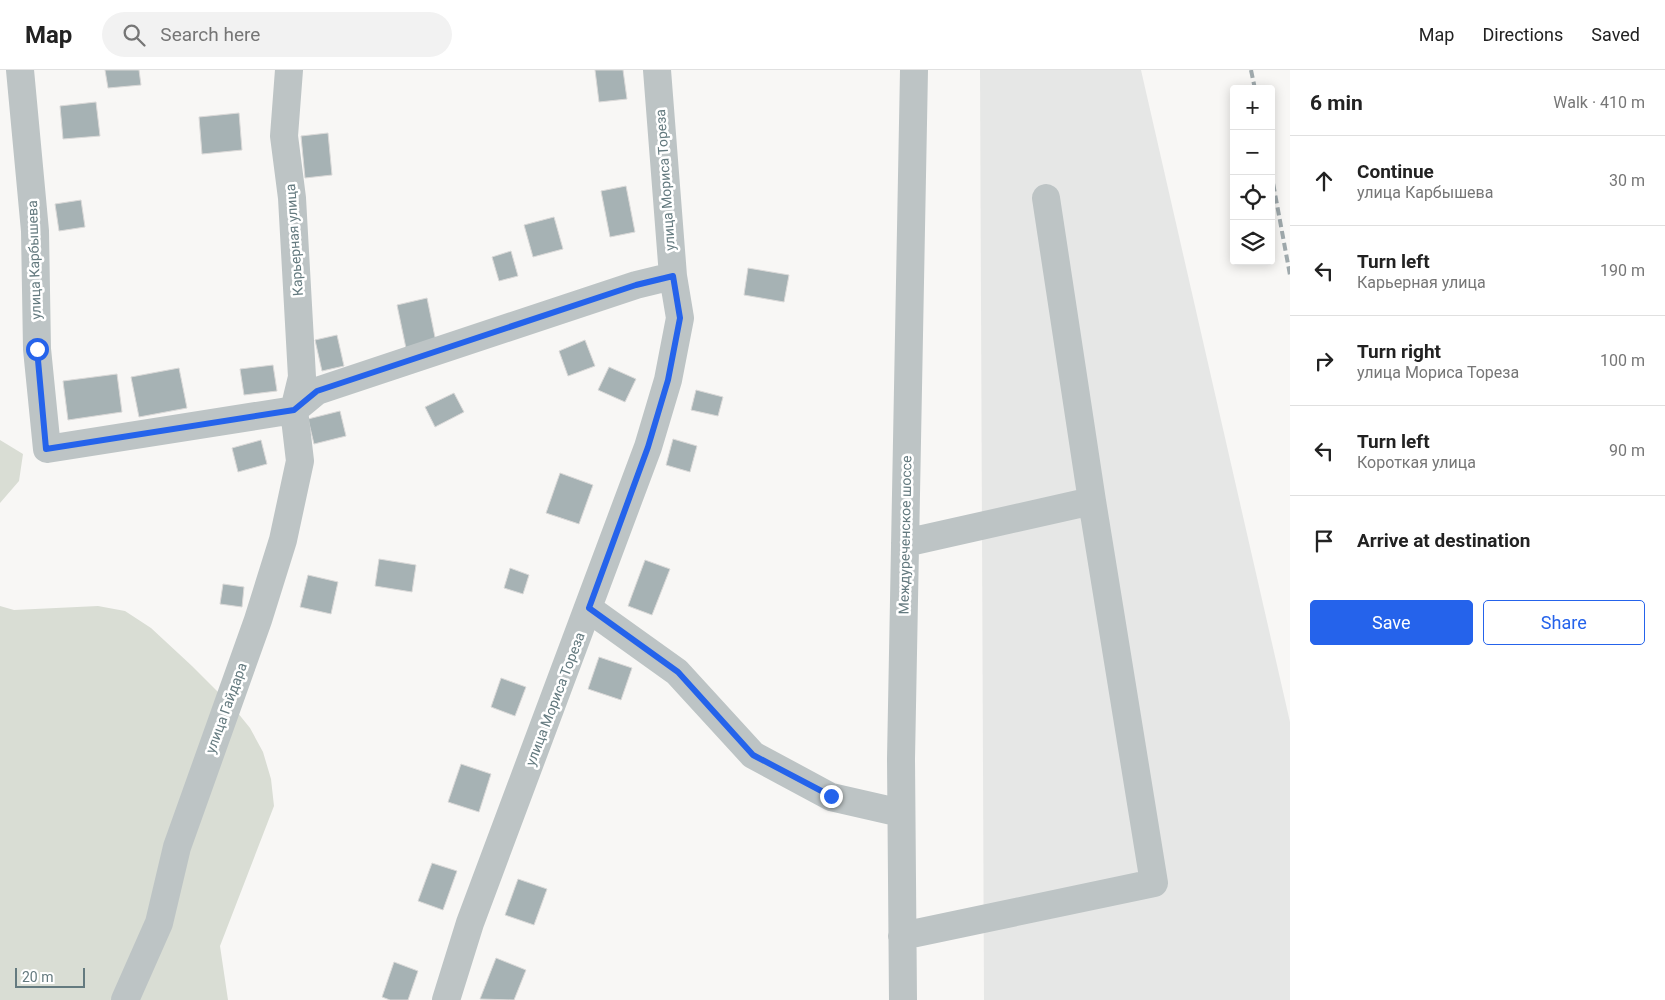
<!DOCTYPE html>
<html lang="en">
<head>
<meta charset="utf-8">
<style>
	:root { --surface:#fff; --page:#f2f2f2; --text:#222; --muted:#767676; --line:#e0e0e0; --accent:#2563eb }
	body { margin:0; font-family:Roboto,sans-serif; background:var(--page); color:var(--text) }
	.controls { position:absolute; right:15px; top:15px; display:grid; overflow:hidden; border-radius:5px; box-shadow:0 2px 12px #0003 }
	.controls button { width:45px; height:45px; display:grid; place-items:center; padding:0; border:0; border-bottom:1px solid var(--line); background:var(--surface); color:var(--text); font:25px sans-serif }
	.scale { position:absolute; left:15px; bottom:12px; width:70px; box-sizing:border-box; padding-left:5px; border:2px solid #647a7f; border-top:0; font-size:14px; line-height:18px; white-space:nowrap; color:#647a7f; -webkit-text-stroke:4px #fff; paint-order:stroke }
	.stop { position:absolute; width:15px; height:15px; margin:-11px; border:4px solid #2563eb; border-radius:50%; background:#fff }
	.stop.end { background:#2563eb; border-color:#fff; box-shadow:0 1px 5px #0008 }
	.list { margin:0; padding:0; list-style:none }
	h2 { display:flex; justify-content:space-between; align-items:center; height:65px; margin:0; padding:0 20px; font-size:21px }
	h2 small { font-size:16px; font-weight:400; color:var(--muted) }
	.list li { display:grid; grid-template-columns:32px 1fr auto; gap:15px; align-items:center; box-sizing:border-box; height:90px; padding:0 20px; border-top:1px solid var(--line) }
	.list b { display:block; font-size:19px; white-space:nowrap }
	.list p { margin:0; font-size:16px; white-space:nowrap; color:var(--muted) }
	.list em { font-size:16px; font-style:normal; color:var(--muted) }
	.actions { display:flex; gap:10px; padding:15px 20px }
	.actions a { flex:1; padding:11px 0; border:1px solid var(--accent); border-radius:5px; text-align:center; font-size:18px; color:var(--accent) }
	.actions .main { background:var(--accent); color:#fff }
	.icon { flex:none; width:28px; height:28px; fill:none; stroke:currentColor; stroke-width:2; stroke-linecap:round; stroke-linejoin:round }
	.map { position:relative; flex:none; width:1290px; height:930px; overflow:hidden }
	header { display:flex; align-items:center; gap:30px; box-sizing:border-box; height:70px; padding:0 25px; background:var(--surface); border-bottom:1px solid var(--line) }
	header strong { font-size:24px }
	nav { display:flex; gap:28px; margin-inline-start:auto; font-size:18px }
	.search { width:350px; height:45px; background:var(--page); display:flex; align-items:center; gap:12px; box-sizing:border-box; padding:0 18px; border-radius:28px; color:var(--muted); font-size:19px }
	main { display:flex }
	aside { flex:1; background:var(--surface) }
	.map>svg:first-child { display:block }
	.built { fill:#e6e7e6 }
	.green { fill:#d9ddd4 }
	.building { fill:#a6b2b4; stroke:#dad9d8 }
	.lines { fill:none; stroke-linecap:round; stroke-linejoin:round }
	.minor { stroke:#bdc4c5; stroke-width:28 }
	.rail { stroke:#9fa9ac; stroke-width:4; stroke-dasharray:8 4; stroke-linecap:butt }
	.route { stroke:#2563eb; stroke-width:6 }
	.labels { text-anchor:middle; stroke-width:5; stroke-linejoin:round; paint-order:stroke }
	.street-label { font-size:14px; fill:#647a7f; stroke:#fff }
</style>
</head>
<body>
<header>
<strong>Map</strong>
<div class="search"><svg class="icon" aria-label="search" viewBox="0 0 24 24"><circle cx="10" cy="10" r="6"/><path d="M15 15l6 6"/></svg>Search here</div>
<nav><a>Map</a><a>Directions</a><a>Saved</a></nav>
</header>
<main>
<div class="map">
<svg width="1290" height="930" viewBox="0 0 1290 930">
	<rect width="100%" height="100%" fill="#f8f7f5"/>
	<!-- built -->
	<path class="built" d="M980,0h161l149,652v278h-306z"/>
	<!-- green -->
	<path class="green" d="M0,370l23,14 -4,27 -19,22z
		M0,536l14,4 84,-4 27,5 26,17 41,38 41,41 17,21 13,24 8,27 3,27 -54,140 8,54h-228z"/>
	<!-- building -->
	<path class="building" d="M105,0h34l2,15 -33,3z
		M595,0h28l4,29 -28,3z
		M96,32l4,34 -37,3 -3,-33z
		M239,43l3,37 -40,4 -3,-37z
		M328,63l4,42 -27,3 -4,-42z
		M626,116l9,46 -25,5 -9,-46z
		M81,130l4,27 -26,4 -4,-27z
		M554,147l9,32 -30,8 -9,-32z
		M511,181l7,25 -19,5 -7,-24z
		M748,198l41,7 -5,27 -40,-7z
		M427,228l10,49 -30,6 -10,-48z
		M337,265l7,31 -22,5 -7,-31z
		M585,270l10,26 -27,10 -9,-25z
		M273,295l4,26 -33,4 -4,-26z
		M609,297l27,12 -11,23 -27,-12z
		M179,298l8,40 -48,9 -8,-40z
		M117,304l5,38 -54,8 -5,-39z
		M696,320l27,7 -5,19 -27,-6z
		M454,323l10,19 -29,15 -10,-20z
		M340,341l6,25 -32,8 -6,-25z
		M673,369l24,7 -7,26 -24,-7z
		M261,370l6,24 -29,8 -6,-24z
		M560,403l33,12 -14,39 -33,-11z
		M379,489l37,6 -4,27 -37,-6z
		M645,490l25,9 -18,46 -24,-9z
		M510,498l19,7 -6,19 -19,-6z
		M308,505l30,7 -7,32 -31,-7z
		M223,514l21,3 -2,20 -22,-3z
		M599,587l33,11 -11,32 -33,-11z
		M501,608l25,9 -11,29 -24,-9z
		M461,694l30,10 -12,38 -31,-10z
		M432,793l25,8 -14,39 -25,-9z
		M518,809l29,10 -13,36 -29,-10z
		M496,888l30,12 -12,30 -34,-1z
		M394,892l24,9 -10,29h-18l-8,-3z"/>
	<g class="lines">
		<!-- minor -->
		<path class="minor" d="M20,0l15,161 2,118 10,100 247,-39 23,-19 319,-106 37,-9
			M1046,128l46,303
			M589,539l88,63 76,83 78,42 70,16
			M902,866l252,-53 -62,-382 -187,42
			M125,930l34,-77 18,-76 81,-227 25,-80 17,-79 -6,-51 8,-33 -10,-179 -8,-62 5,-66
			M446,930l24,-77 178,-476 20,-67 12,-62 -7,-42 -16,-206
			M903,930l-2,-241 13,-689"/>
		<!-- rail -->
		<path class="rail" d="M1251,0l4,19
			M1271,102l19,103"/>
	</g>
	<g class="lines">
		<!-- route -->
		<path class="route" d="M37,279l9,100 248,-39 23,-19 319,-106 37,-9 7,42 -12,62 -20,67 -59,161 89,64 75,83 78,41"/>
	</g>
	<g class="labels">
		<!-- street labels -->
		<g class="street-label">
			<text transform="translate(665 110) rotate(-94)" y="5">улица Мориса Тореза</text>
			<text transform="translate(294 170) rotate(-94)" y="5">Карьерная улица</text>
			<text transform="translate(34 190) rotate(-92)" y="5">улица Карбышева</text>
			<text transform="translate(905 465) rotate(-89)" y="5">Междуреченское шоссе</text>
			<text transform="translate(555 629) rotate(-69)" y="5">улица Мориса Тореза</text>
			<text transform="translate(226 638) rotate(-70)" y="5">улица Гайдара</text>
		</g>
	</g>
</svg>
<div class="controls">
<button>+</button>
<button>−</button>
<button><svg class="icon" aria-label="locate" viewBox="0 0 24 24"><circle cx="12" cy="12" r="6"/><path d="M12 2v4M12 18v4M2 12h4M18 12h4"/></svg></button>
<button><svg class="icon" aria-label="layers" viewBox="0 0 24 24"><path d="M12 4l9 5-9 5-9-5zM3 14l9 5 9-5"/></svg></button>
</div>
<div class="scale">20 m</div>
<div class="stop" style="left:37px;top:279px"></div>
<div class="stop end" style="left:831px;top:726px"></div>
</div>
<aside>
<h2>6 min<small>Walk · 410 m</small></h2>
<ul class="list">
<li><svg class="icon" aria-label="ahead" viewBox="0 0 24 24"><path d="M12 20V5M6 11l6-6 6 6"/></svg><div><b>Continue</b><p>улица Карбышева</p></div><em>30 m</em></li>
<li><svg class="icon" aria-label="left" viewBox="0 0 24 24"><path d="M17 20v-9H6M10 6l-5 5 5 5"/></svg><div><b>Turn left</b><p>Карьерная улица</p></div><em>190 m</em></li>
<li><svg class="icon" aria-label="right" viewBox="0 0 24 24"><path d="M7 20v-9h11M14 6l5 5-5 5"/></svg><div><b>Turn right</b><p>улица Мориса Тореза</p></div><em>100 m</em></li>
<li><svg class="icon" aria-label="left" viewBox="0 0 24 24"><path d="M17 20v-9H6M10 6l-5 5 5 5"/></svg><div><b>Turn left</b><p>Короткая улица</p></div><em>90 m</em></li>
<li><svg class="icon" aria-label="arrive" viewBox="0 0 24 24"><path d="M6 21V4h12l-3 4 3 4H6"/></svg><div><b>Arrive at destination</b></div></li>
</ul>
<div class="actions"><a class="main">Save</a><a>Share</a></div>
</aside>
</main>
</body>
</html>
